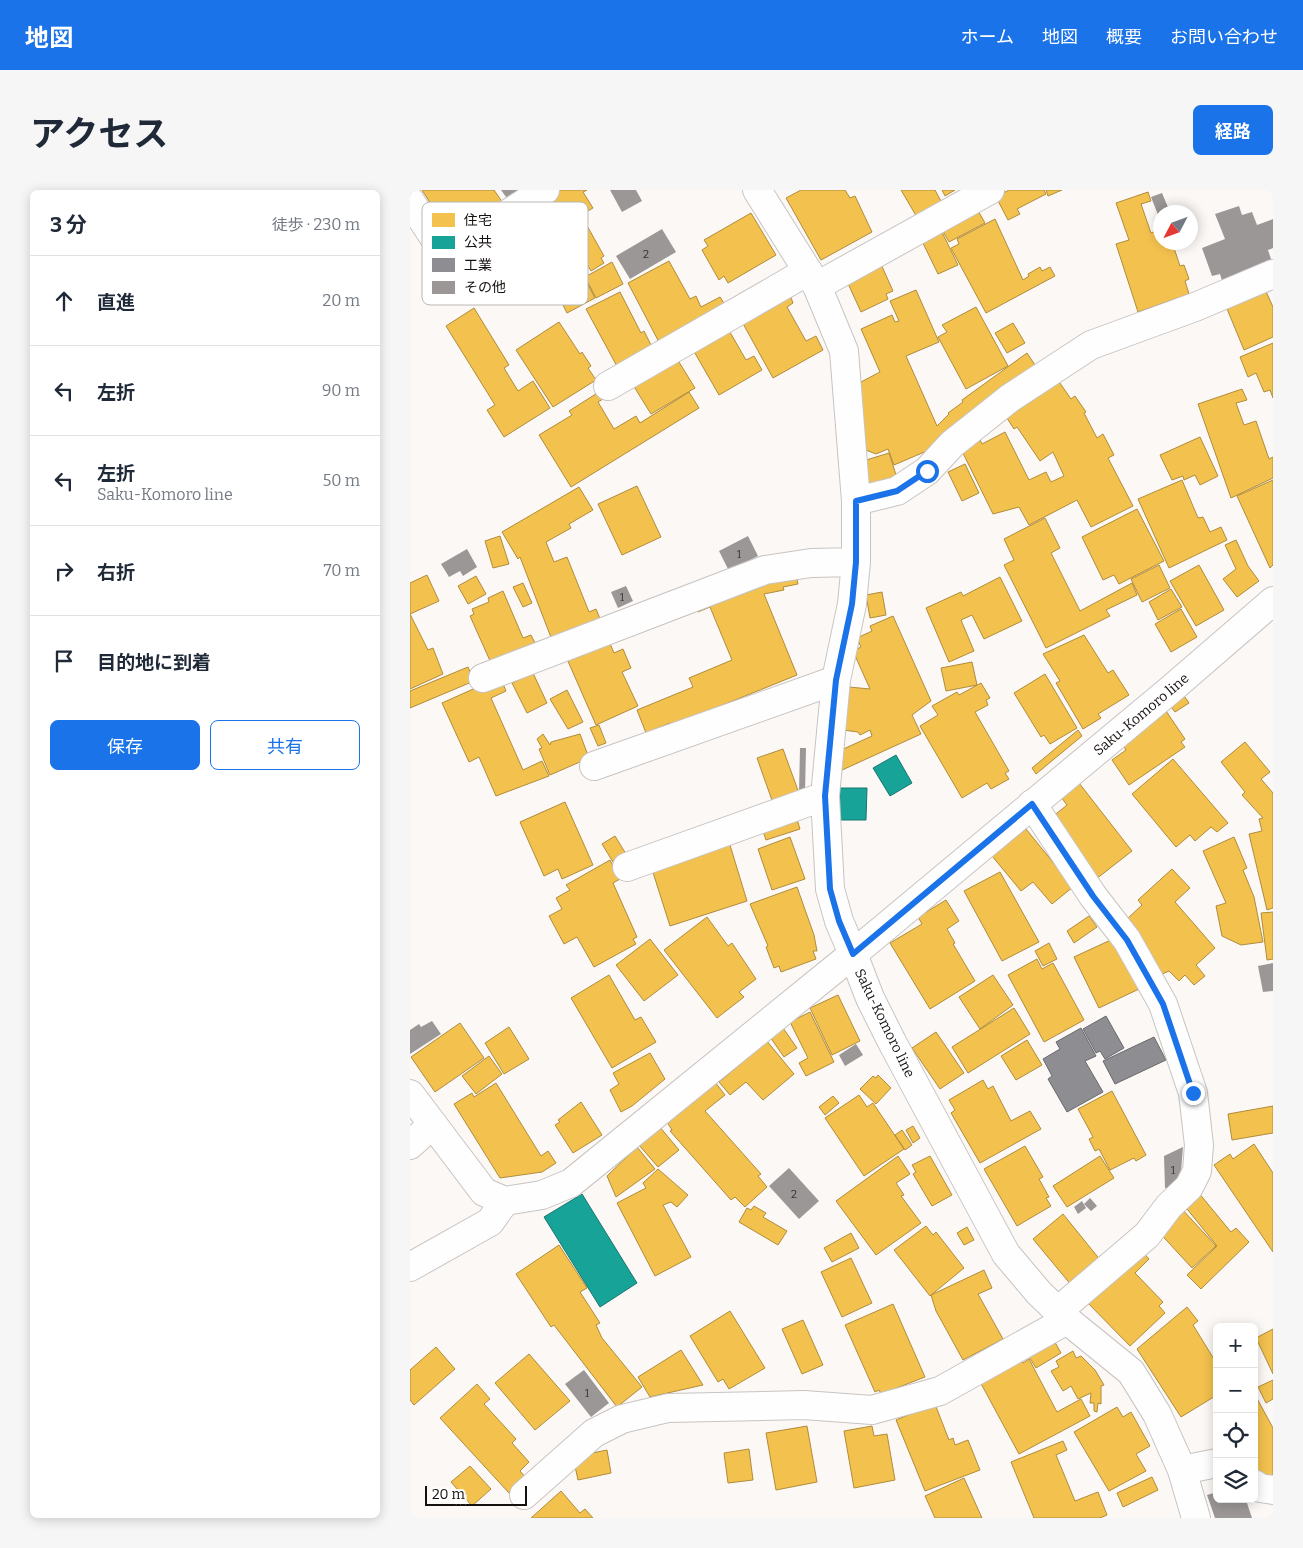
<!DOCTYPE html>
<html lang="ja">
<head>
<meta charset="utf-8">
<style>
	:root { --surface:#fff; --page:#f6f6f7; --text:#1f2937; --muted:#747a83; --line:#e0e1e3; --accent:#1a73e8 }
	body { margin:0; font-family:Bitter,"Noto Sans JP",serif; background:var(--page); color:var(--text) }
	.controls { position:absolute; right:15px; bottom:15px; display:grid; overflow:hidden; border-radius:8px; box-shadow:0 2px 12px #0003 }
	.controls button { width:45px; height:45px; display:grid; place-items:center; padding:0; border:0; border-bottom:1px solid var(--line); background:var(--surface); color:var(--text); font:25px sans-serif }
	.compass { position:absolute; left:743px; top:15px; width:45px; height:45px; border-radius:50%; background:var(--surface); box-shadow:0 2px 12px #0003; rotate:229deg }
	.scale { position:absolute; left:15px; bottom:12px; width:102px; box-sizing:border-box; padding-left:5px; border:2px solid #15110f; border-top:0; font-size:14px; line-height:18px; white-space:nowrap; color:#15110f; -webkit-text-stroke:4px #fff; paint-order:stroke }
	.stop { position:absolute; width:15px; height:15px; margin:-11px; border:4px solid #1a73e8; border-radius:50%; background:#fff }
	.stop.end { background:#1a73e8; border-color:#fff; box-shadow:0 1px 5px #0008 }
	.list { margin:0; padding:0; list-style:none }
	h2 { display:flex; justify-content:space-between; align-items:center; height:65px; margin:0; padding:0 20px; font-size:21px }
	h2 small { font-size:16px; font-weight:400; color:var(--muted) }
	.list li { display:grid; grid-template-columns:32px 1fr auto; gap:15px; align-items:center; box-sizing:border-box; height:90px; padding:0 20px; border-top:1px solid var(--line) }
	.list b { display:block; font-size:19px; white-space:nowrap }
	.list p { margin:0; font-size:16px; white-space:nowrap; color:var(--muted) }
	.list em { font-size:16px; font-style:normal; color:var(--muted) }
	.actions { display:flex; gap:10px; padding:15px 20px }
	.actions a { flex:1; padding:11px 0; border:1px solid var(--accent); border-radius:8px; text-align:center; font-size:18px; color:var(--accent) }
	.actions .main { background:var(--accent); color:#fff }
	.icon { flex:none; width:28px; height:28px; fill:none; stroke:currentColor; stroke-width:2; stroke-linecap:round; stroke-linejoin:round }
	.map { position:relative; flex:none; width:863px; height:1328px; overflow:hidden; border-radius:8px }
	header { display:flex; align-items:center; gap:30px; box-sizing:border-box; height:70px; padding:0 25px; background:var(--accent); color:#fff }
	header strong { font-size:24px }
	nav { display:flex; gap:28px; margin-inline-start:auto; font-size:18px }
	.intro { display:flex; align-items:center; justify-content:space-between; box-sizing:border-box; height:120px; padding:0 30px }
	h1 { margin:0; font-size:35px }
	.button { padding:12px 22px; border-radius:8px; background:var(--accent); color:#fff; font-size:18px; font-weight:700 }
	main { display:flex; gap:30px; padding:0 30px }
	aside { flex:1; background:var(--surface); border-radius:8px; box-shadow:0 2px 12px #0003 }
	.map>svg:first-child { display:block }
	.homes { fill:#f2c14e; stroke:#b08c3b }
	.public { fill:#17a398; stroke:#16776f }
	.industry { fill:#8d8d92; stroke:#69686b }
	.building { fill:#9b9796 }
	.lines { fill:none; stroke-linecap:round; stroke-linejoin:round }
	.minor-casing { stroke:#c7c4c2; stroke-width:30 }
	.major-casing { stroke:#c7c4c2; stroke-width:30 }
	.minor { stroke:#fffefe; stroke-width:28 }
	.major { stroke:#fffefe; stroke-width:28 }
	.route { stroke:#1a73e8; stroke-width:6 }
	.labels { text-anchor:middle; stroke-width:5; stroke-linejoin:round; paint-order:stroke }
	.number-label { font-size:11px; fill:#363231 }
	.street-label { font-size:14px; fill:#15110f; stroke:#fff }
	.key { fill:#fff; stroke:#b9b8b7; stroke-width:1 }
	.key-label { font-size:14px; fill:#15110f }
</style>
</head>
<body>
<header>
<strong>地図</strong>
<nav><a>ホーム</a><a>地図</a><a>概要</a><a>お問い合わせ</a></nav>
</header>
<div class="intro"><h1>アクセス</h1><a class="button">経路</a></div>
<main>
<aside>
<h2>3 分<small>徒歩 · 230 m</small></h2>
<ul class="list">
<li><svg class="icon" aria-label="ahead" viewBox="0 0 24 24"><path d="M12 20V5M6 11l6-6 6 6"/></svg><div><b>直進</b></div><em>20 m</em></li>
<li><svg class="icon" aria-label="left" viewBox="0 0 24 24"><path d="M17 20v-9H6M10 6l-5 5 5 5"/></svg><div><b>左折</b></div><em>90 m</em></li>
<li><svg class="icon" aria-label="left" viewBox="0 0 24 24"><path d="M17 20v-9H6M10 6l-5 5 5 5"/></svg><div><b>左折</b><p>Saku-Komoro line</p></div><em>50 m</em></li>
<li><svg class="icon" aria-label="right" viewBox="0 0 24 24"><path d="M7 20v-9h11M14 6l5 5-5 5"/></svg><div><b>右折</b></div><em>70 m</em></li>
<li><svg class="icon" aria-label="arrive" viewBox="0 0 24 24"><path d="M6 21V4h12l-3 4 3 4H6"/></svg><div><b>目的地に到着</b></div></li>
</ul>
<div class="actions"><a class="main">保存</a><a>共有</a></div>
</aside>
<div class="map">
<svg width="863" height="1328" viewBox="0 0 863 1328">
	<rect width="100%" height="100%" fill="#fcf8f6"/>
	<!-- homes -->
	<path class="homes" d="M12,0h72l9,13 -51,34z
		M148,0h29l-4,2 10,16 -12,7 23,41 -3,2 3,5 -13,8 -3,-5 -25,16 -43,-68z
		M391,0h44l5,8 5,-2 17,36 -51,28 -35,-62z
		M491,0h34l8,15 -25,14z
		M532,0h13l-10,6z
		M599,0h35l2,4 -29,15 3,5 -12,6 -12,-23z
		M636,0h16l-14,6z
		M738,2l3,9 -10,3 10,29 10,-4v13h11l8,24 4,-1 5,14 -4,2 4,13 -51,18 -22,-68 13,-4 -13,-37z
		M566,17l9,16 -36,19 -9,-16z
		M341,23l25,42 -48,28 -4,-7 -5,4 -17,-30 6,-4 -4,-6z
		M585,29l28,61 6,-4 -1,-2 12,-7 2,4 8,-4 5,9 -69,37 -35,-65 8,-4 -2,-5z
		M530,38l18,37 -20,9 -18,-37z
		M259,71l21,38 6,-3 5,11 19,-10 7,11 -66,38 -33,-63z
		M202,72l11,22 -27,14 -11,-21z
		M470,72l13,29 -7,3 2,5 -27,13 -16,-35z
		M174,87l11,21 -28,15 -11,-22z
		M854,97l9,20v30l-29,13 -19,-46z
		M506,100l23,52 -33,14 31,70 12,-12 -1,-1 15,-11 -1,-2 65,-47 10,15 -101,79 -42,18 -6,-16 -12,5 -13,-5 -4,-66 21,-11 -19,-43 31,-14 3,7 4,-1 -9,-20z
		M210,102l21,41 3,-2 10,20 -35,19 -33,-61z
		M380,105l3,8 -6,4 19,34 10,-5 7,14 -50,28 -32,-58z
		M566,117l32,59 -42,23 -28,-52 9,-5 -5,-7z
		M64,118l35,57 -5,3 14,23 15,-10 17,27 -46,29 -17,-27 8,-5 -49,-79z
		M149,132l21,32 2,-2 9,14 -3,2 8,12 -43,27 -37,-57z
		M603,133l12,20 -18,10 -12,-20z
		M317,137l19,33 8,-4 8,14 -43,25 -27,-47z
		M863,153v55l-3,-8 -6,2 -8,-19 -8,4 -8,-20z
		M264,164l21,34 -44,26 -18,-29z
		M645,186l16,23 4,-3 11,16 -2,1 13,25 6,-4 11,21 -6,3 25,48 -42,21 -14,-27 -48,25 -10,-18 -26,7 -34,-69 19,-10 4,9 23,-12 24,48 17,-8 5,10 13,-6 -11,-24 -13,9 -23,-34 -3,2 -11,-17z
		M832,199l5,11 -11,3 8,22 12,-4 13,38 4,-2v21l-42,20 -33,-94z
		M189,202l4,7 -5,3 16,27 22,-13 4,7 49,-31 10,16 -128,79 -32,-52 33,-20 -3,-4z
		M790,247l18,39 -18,9 -5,-10 -11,5 -1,-4 -11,4 -12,-25z
		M479,263l8,25 -27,8 -7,-25z
		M555,274l14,29 -17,8 -14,-29z
		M772,290l16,38 5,-1 7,15 11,-5 6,13 -58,28 -31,-69z
		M863,290v85l-3,3 -33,-72z
		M227,296l24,51 -39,18 -24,-51z
		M169,297l14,23 -24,14 2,4 -25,14 8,20 13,-5 22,55 7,-3 5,12 -49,19 -32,-83 -2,2 -16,-27z
		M727,319l27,52 -45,23 -5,-9 -11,5 -21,-43z
		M635,328l15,30 -9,5 29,58 52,-28 5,12 -31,15 4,6 -64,32 -42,-83 10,-5 -10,-21z
		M90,346l9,28 -16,4 -8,-27z
		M826,350l12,26 11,15 -22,16 -14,-18 13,-10 -11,-24z
		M749,375l11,23 -28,14 -11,-23z
		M789,375l25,45 -28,16 -26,-45z
		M385,380l3,14 -15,3 1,3 -20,4 33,81 -126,51 -1,-3 -24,10 -9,-23 56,-23 -4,-9 43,-18 -22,-53 -12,5 -5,-12z
		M17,385l12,26 -29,13 18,36 5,-2 10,26 -33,15v-106z
		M66,386l10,18 -18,10 -10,-18z
		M590,387l22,44 -38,18 -12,-24 -11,5 13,31 -25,11 -23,-54 35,-16 2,4z
		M113,393l9,20 -9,4 -10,-20z
		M761,399l11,18 -24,13 -9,-18z
		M93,401l20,47 8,-3 4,8 -44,20 -21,-47 4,-2 -2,-5 17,-7 -1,-4z
		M472,402l4,23 -16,3 -4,-23z
		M771,419l16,28 -26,15 -16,-28z
		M483,426l38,85 -19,14 9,19 -81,37 -1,-20 33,-15 -2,-6 -10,5 -2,-3 -15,-2 6,-43 21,2 -17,-38 8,-4 -4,-9 15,-7 -2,-5z
		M674,445l24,38 5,-3 16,25 -31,19 3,4 -18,11 -27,-46 4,-2 -17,-27z
		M199,451l5,12 9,-4 8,19 -9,4 16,34 -42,19 -29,-66z
		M562,472l5,23 -31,6 -5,-23z
		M58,477l6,14 -64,27v-17z
		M123,483l14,30 -20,10 -15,-30z
		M635,484l32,54 -27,16 -6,-9 -3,2 -27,-44z
		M90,487l6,14 -15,7 32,72 19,-9 7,15 -53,20 -17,-39 -10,5 -27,-59z
		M571,493l9,15 -4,2 2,5 -13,7 34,59 -4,2 4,6 -18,10 -4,-6 -25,15 -42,-72 18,-11 -6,-9 25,-14 2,3z
		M157,500l16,32 -15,7 -18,-30z
		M772,503l7,10 -14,9 -7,-9z
		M756,521l19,28 -4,3 4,5 -56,38 -17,-25 14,-10 -3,-5z
		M189,535l7,18 -8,3 -8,-18z
		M668,540l4,6 -46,38 -4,-6z
		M133,544l7,11 1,-3 29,-8 9,24 -39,17 -11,-26 3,-1 -5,-9z
		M835,552l25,30 -9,7 12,14v115l-6,2 -18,-76 13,-3 -3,-12 4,-1 -21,-23 3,-3 -24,-30z
		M373,559l17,47 -26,10 -17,-48z
		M763,569l55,64 -11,9 -6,-5 -16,14 -5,-6 -14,12 -44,-53z
		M669,593l53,68 -41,32 -46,-60 22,-18 -6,-8z
		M155,612l28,63 -31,14 -4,-10 -14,7 -24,-54z
		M385,623l5,16 -34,11 -5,-15z
		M616,639l47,58 -21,17 -19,-22 -12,9 -29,-35z
		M205,646l11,18 -13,8 -11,-18z
		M380,647l15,42 -33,11 -14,-41z
		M824,647l13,31 -4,2 11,27 9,45 -22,3 -19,-9 -6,-30 10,-3 -23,-52z
		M320,655l17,56 -77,25 -20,-63 28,-1z
		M200,670l10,19 -7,4 24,54 -4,2 3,5 -42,23 -17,-30 -13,7 -15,-28 13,-7 -6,-11 14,-8 -4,-5z
		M762,679l18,19 -15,14 40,46 -19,17 9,11 -11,9 -9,-10 -6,6 -10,-10 -16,7 -26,-59 15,-14 -4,-5z
		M590,682l39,70 -37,19 -38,-70z
		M387,697l17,48 3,16h-4l3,8 -35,13 -2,-6 -5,2 -8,-21 2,-1 -18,-42z
		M536,710l13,21 -12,8 8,14 -2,1 22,37 -45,28 -40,-66 32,-19 -4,-7z
		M863,722v47l-6,1 -6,-47z
		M679,726l8,11 -23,16 -7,-12z
		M297,727l21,29 4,-3 24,36 -17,13 5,5 -27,21 -53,-68z
		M705,748l24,51 -40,19 -25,-51z
		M240,749l28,36 -34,26 -28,-36z
		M639,753l8,16 -14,7 -8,-15z
		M627,769l5,10 11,-6 31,57 -40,22 -36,-67z
		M199,785l26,45 6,-3 15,25 -44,26 -41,-70z
		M583,785l20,30 -33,24 -21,-32z
		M428,805l22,46 -28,14 -22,-47z
		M604,818l16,26 -62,39 -16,-26z
		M400,822l24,50 -28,14 -7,-13 9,-5 -18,-36z
		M50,833l24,35 -49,34 -24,-35z
		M99,837l20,32 -25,15 -19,-31z
		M373,838l14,20 -13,9 -14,-20z
		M526,842l28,41 -24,16 -28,-41z
		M356,850l28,34 -31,26 -17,-18 -16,13 -11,-13 32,-27 -1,-2z
		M617,850l15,25 -26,15 -15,-24z
		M240,863l15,26 -33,27 -11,6 -11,-22 9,-6 -6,-11z
		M79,866l13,18 -26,20 -14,-18z
		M468,885l13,13 -15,16 -16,-15 13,-13 3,2z
		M573,890l5,9 5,-3 18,35 19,-10 11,18 -61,34 -29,-50 4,-3 -6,-10z
		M305,892l10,13 -20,16 56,63 -3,2 9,11 -22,20 -10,-10 -4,3 -61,-69 2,-1 -5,-8z
		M86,893l45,73 7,-5 8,12 -14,9 -42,6 -46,-74 18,-11 2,4z
		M702,901l34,64 -10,6 -2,-3 -24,12 -11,-21 -4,2 -6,-12 4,-2 -15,-28z
		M449,905l8,12 6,-4 31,46 -40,27 -39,-58z
		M423,906l6,7 -14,12 -6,-8z
		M171,912l21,33 -29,18 -18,-28 5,-3 -2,-2z
		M863,916v27l-41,7 -4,-26z
		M249,936l20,24 -21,17 -20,-23z
		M503,936l7,12 -7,5 -7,-13z
		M492,940l10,15 -7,5 -10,-15z
		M844,954l19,29v79l-59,-87 16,-11 3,5z
		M615,956l18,31 -4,2 10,18 -3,1 5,8 -34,20 -33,-57z
		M227,957l18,22 -39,28 -9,-21z
		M488,966l12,18 -14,9 8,12 -3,1 20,27 -45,32 -40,-54z
		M520,966l22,39 -20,11 -19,-32 3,-2 -4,-7z
		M690,966l14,22 -47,29 -14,-21z
		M248,979l30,26 -11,12 -6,-5 -8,3 28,52 -36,19 -38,-73 29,-15 -3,-5z
		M788,1002l33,40 5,-4 13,14 -48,47 -14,-14 30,-29 -34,-42z
		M344,1016l12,7 -3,4 24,14 -9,14 -39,-23 8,-14 4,2z
		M770,1017l36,39 -24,22 -36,-39z
		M653,1024l38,47 -29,25 -39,-47z
		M516,1036l7,9 3,-3 28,36 -34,28 -36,-46z
		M557,1037l7,13 -10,5 -7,-12z
		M441,1043l8,15 -27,14 -8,-14z
		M149,1055l28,43 -7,4 20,31 -4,2 6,13 40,49 -25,20 -63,-82 -3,2 -35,-53z
		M729,1058l10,11 -14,14 28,29 -4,4 6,7 -35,33 -46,-47z
		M441,1068l21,45 -30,14 -21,-45z
		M574,1080l8,18 -14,6 25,45 -40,21 -27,-49 -5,-16z
		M483,1114l32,73 -44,17 -2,-4 -4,2 -30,-67z
		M777,1117l11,14 -5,4 24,39v31l-36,22 -44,-68z
		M320,1121l35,57 -36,21 -6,-10 -5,3 -28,-46z
		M393,1130l20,45 -21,9 -20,-45z
		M863,1139v45l-17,-36z
		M642,1147l9,16 -25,15 -10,-16z
		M26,1157l19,22 -41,36 -4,-5v-30z
		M271,1160l22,35 -53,12 -12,-20z
		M663,1161l3,7 5,-2 14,14 9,15 -3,1v18l-3,-1 -1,9 -3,-1v-8h-4l1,-10 -13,6 -7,-13 -8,5 -12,-20 8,-4 -3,-6z
		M119,1164l41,47 -35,29 -40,-47z
		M609,1166l4,7 6,-4 28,53 24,-13 9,17 -71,38 -41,-76z
		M863,1190v19l-7,4 -8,-16z
		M67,1194l13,15 -6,5 32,35 -4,4 17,19 -9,9 6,7 -17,15 -69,-75z
		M844,1203l19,35v49l-19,-3z
		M525,1214l14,36 4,-2 2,7 13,-5 12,30 -55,21 -29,-71z
		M707,1217l6,10 8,-5 19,34 -14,8 10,17 -37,20 -35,-59z
		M397,1236l10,56 -41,8 -10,-57z
		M462,1236l2,10 13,-2 8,46 -41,8 -10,-57z
		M653,1251l4,9 -11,5 19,46 23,-9 9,23 -7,3h-66l-23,-56z
		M339,1259l4,31 -25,3 -4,-30z
		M197,1260l4,23 -33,7 -5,-23z
		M60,1276l21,23 -19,17 -21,-24z
		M742,1287l6,13 -35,17 -6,-14z
		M554,1288l18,40h-47l-10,-22z
		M151,1301l19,22 5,-4 8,9h-62z"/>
	<!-- public -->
	<path class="public" d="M486,565l16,28 -22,13 -17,-28z
		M430,598h27l-1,32h-27z
		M172,1004l55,89 -37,24 -56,-90z"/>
	<!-- industry -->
	<path class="industry" d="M696,826l18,32 -19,11 -5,-8 -4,2 -13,-24z
		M671,838l15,28 -11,5 18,31 -36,20 -19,-33 4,-3 -9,-17 17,-10 -4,-7z
		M744,847l12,23 -51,24 -12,-23z"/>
	<!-- building -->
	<path class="building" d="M91,0h29l-19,14z
		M200,0h26l6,11 -20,11z
		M752,3l8,19h-9l-1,8 -9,-23z
		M829,16l3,9 10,-3 5,13 16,-6v29l-5,2 5,15 -50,19 -3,-10 -8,2 -10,-28 23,-9 -10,-25z
		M252,39l14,23 -46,27 -14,-23z
		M338,346l10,20 -29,15 -10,-20z
		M57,359l10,18 -14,9 -3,-5 -11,6 -8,-13z
		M216,396l7,15 -15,7 -7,-16z
		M390,558h6l-1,46h-6z
		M863,773v28l-10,1 -5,-26z
		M22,831l9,13 -31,20v-24l9,-6 2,3z
		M446,854l7,11 -18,11 -6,-11z
		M773,957l-3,37 -7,6 -8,-2 -1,-32z
		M379,978l30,33 -20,18 -30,-33z
		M680,1008l7,8 -6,5 -7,-7z
		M672,1011l4,7 -8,6 -4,-7z
		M174,1180l25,33 -18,14 -26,-33z
		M807,1302v7h19l1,4 9,-3 6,18h-37l-8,-23z"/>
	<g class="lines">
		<defs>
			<path id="minor" d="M0,11l35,53 100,-64
				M407,96l173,-96
				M198,196l200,-115
				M446,311l41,-10 30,-20 25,-27 58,-46 81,-53 104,-38 78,-33
				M73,488l282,-108 46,-7 45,-1
				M184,576l242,-86
				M622,614l61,92 34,44 36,64 30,89 6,52 -2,26 -8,16 -20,19 -22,29 -89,76
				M217,677l198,-71
				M0,904l74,98 21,9 37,-6 29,-12 282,-229 -14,-33 -9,-32 -5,-93 11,-116 16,-76 4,-42v-61l-12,-150 -27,-65 -60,-96
				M0,955l23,-21
				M0,1077l80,-45 15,-21
				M772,1280l35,-7
				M844,1294l6,4 13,2
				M114,1305l70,-62 28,-14 46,-11 136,-3 68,5 68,-19 127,-71"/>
			<g id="major">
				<path id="s1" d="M786,1328l-14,-48 -25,-56 -26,-42 -64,-52 -28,-27 -33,-39 -114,-212 -22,-44 -17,-44 317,-264 103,-89"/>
			</g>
		</defs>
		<!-- minor casing -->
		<use href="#minor" class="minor-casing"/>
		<!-- major casing -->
		<use href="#major" class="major-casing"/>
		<!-- minor -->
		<use href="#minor" class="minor"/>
		<!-- major -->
		<use href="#major" class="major"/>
	</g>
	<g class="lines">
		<!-- route -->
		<path class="route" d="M517,281l-30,20 -41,10v61l-4,42 -16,76 -11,116 5,93 9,32 14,33 179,-150 61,92 34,44 36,64 30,89"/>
	</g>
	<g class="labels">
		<!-- number labels -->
		<g class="number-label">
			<text x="236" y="68">2</text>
			<text x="329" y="368">1</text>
			<text x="212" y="411">1</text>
			<text x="763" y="984">1</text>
			<text x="384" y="1008">2</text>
			<text x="177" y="1207">1</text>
		</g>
		<!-- street labels -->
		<g class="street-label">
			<text dy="5" stroke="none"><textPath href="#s1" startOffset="1045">Saku-Komoro line</textPath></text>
			<text transform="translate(475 833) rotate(64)" y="5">Saku-Komoro line</text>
		</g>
	</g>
	<!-- legend -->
	<rect x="12" y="12" width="166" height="103" rx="8" class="key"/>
	<rect x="22" y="23" width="23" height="14" fill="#f2c14e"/>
	<rect x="22" y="46" width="23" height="13" fill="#17a398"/>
	<rect x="22" y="68" width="23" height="14" fill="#8d8d92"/>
	<rect x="22" y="91" width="23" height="13" fill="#9b9796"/>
	<g class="key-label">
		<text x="54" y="35">住宅</text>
		<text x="54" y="57">公共</text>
		<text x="54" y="80">工業</text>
		<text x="54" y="102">その他</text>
	</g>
</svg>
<div class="controls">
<button>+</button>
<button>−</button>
<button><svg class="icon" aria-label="locate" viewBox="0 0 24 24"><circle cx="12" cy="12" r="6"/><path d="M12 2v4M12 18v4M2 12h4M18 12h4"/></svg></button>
<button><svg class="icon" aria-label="layers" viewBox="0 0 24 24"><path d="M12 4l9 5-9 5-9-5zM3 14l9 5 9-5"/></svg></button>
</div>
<svg class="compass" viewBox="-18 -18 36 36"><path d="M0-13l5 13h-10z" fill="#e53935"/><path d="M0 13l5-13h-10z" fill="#747a83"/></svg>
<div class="scale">20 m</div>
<div class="stop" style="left:517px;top:281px"></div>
<div class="stop end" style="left:783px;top:903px"></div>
</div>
</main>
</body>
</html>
